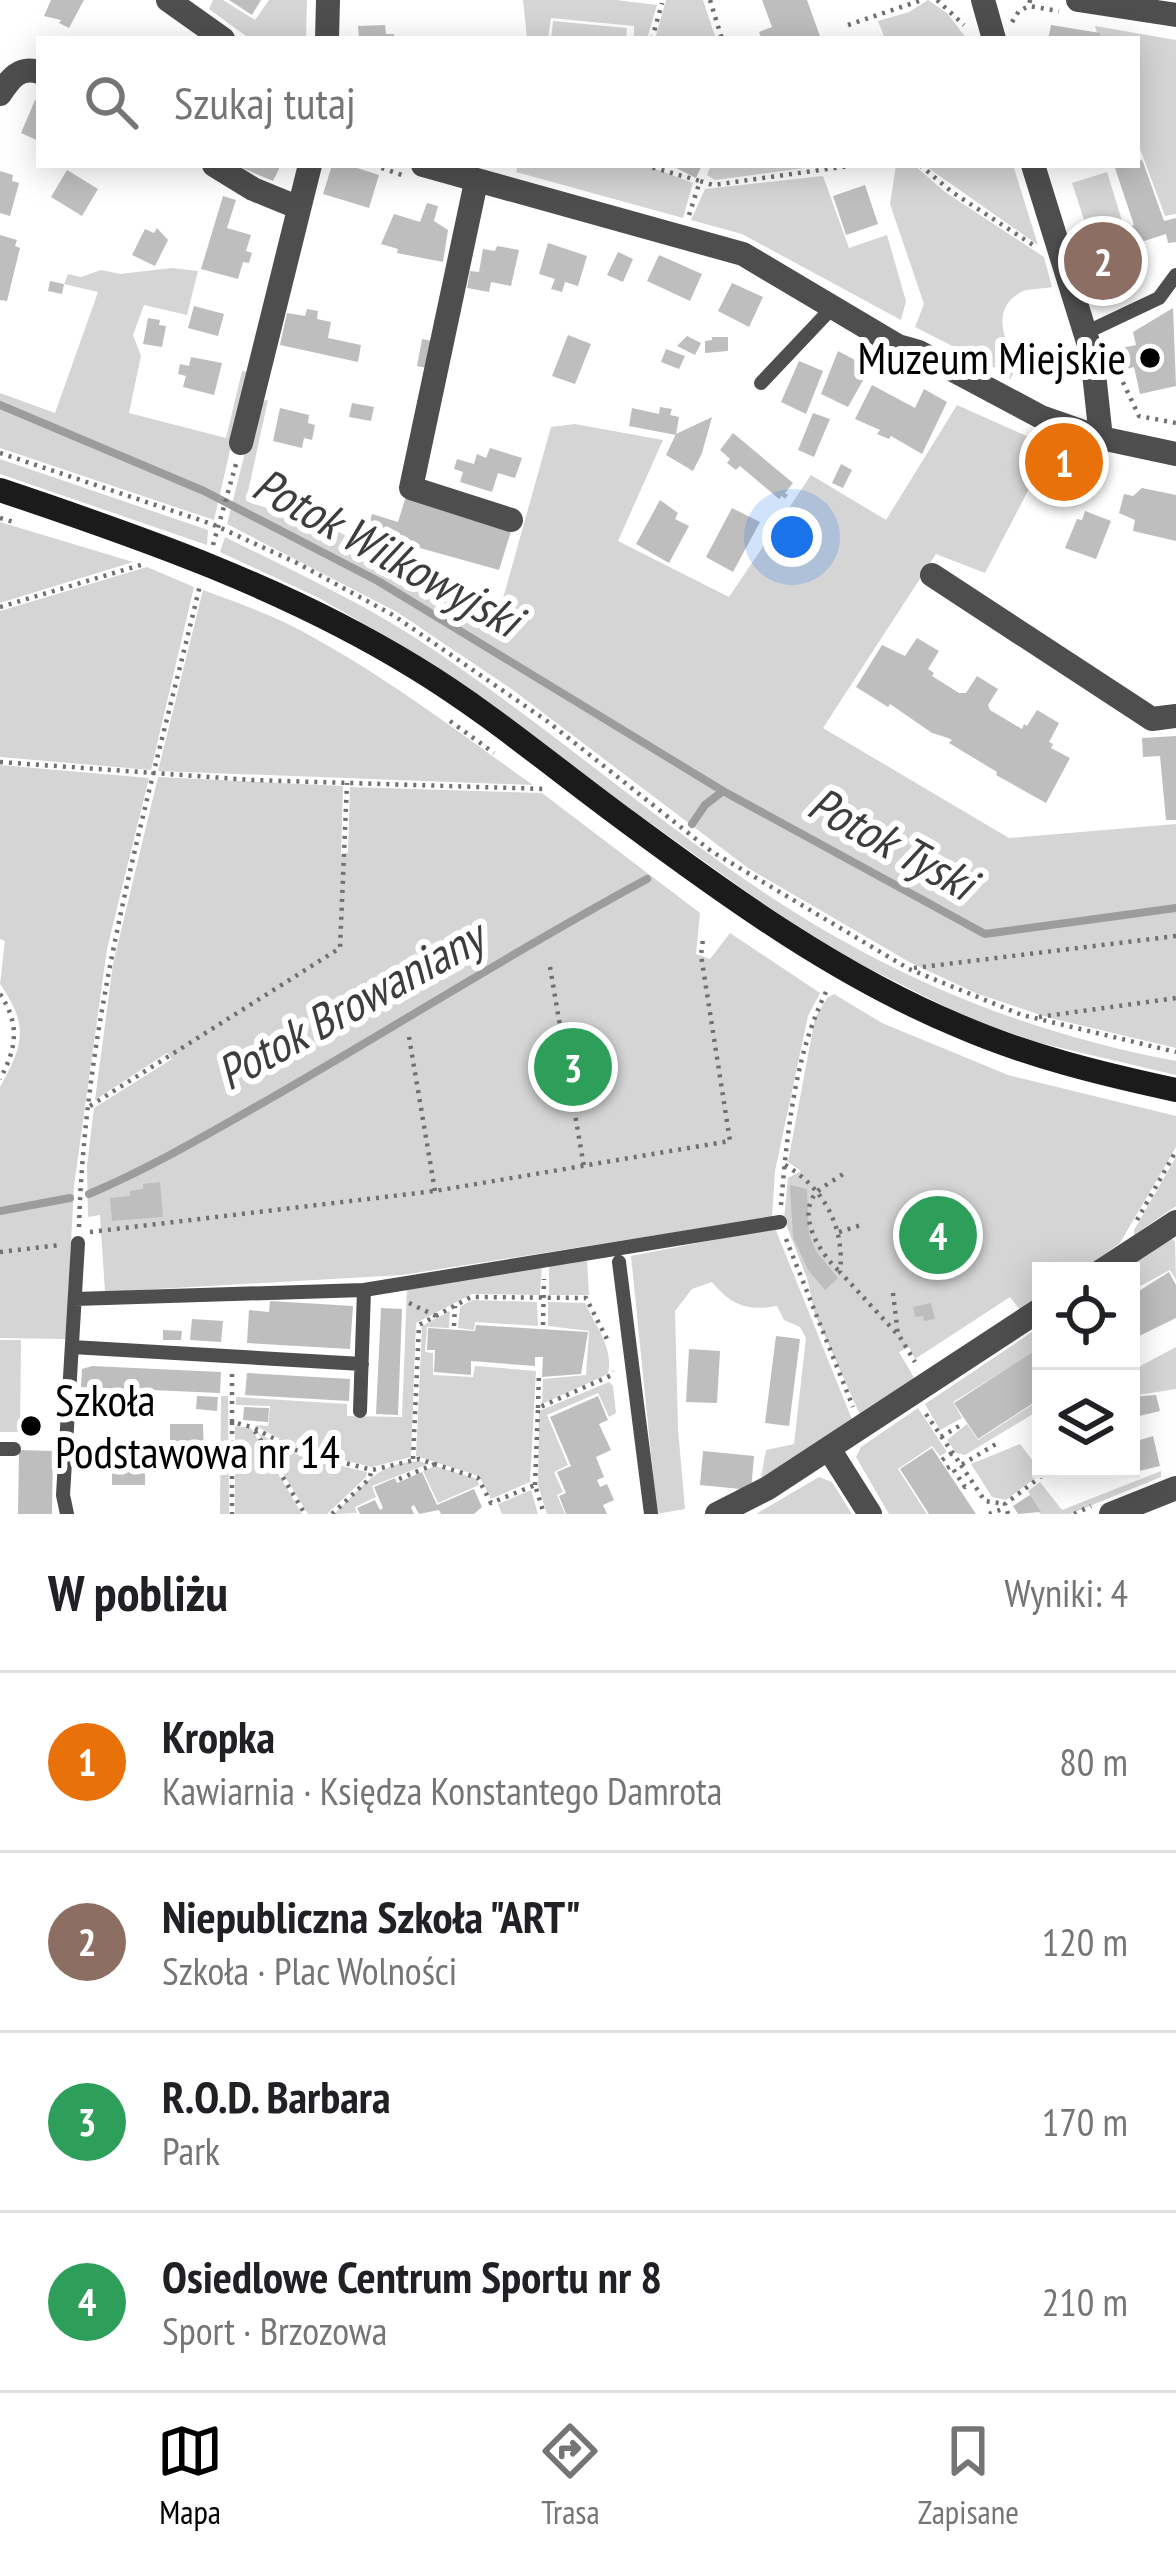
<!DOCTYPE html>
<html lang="pl">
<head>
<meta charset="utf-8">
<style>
	:root { --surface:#fff; --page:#f6f6f6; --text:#202124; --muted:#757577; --line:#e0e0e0; --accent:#000 }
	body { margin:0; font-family:"PT Sans Narrow",sans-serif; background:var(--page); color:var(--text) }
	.controls { position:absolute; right:36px; bottom:36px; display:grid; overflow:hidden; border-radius:0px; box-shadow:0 6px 30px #0003 }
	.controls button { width:108px; height:108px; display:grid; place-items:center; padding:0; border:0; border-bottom:3px solid var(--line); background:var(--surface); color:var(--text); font:60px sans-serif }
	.you { position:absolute; left:792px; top:537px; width:42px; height:42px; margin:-30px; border:9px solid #fff; border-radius:50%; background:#1a73e8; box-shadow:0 0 0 18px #1a73e833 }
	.badge { display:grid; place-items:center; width:78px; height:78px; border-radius:50%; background:var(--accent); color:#fff; font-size:39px; font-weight:700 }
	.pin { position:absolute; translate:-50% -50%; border:6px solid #fff; box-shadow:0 3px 12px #0006 }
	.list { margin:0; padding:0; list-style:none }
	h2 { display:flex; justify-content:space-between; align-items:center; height:156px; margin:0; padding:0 48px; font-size:51px }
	h2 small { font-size:39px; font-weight:400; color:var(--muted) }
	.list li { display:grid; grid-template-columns:78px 1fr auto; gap:36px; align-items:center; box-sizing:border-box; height:180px; padding:0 48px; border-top:3px solid var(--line) }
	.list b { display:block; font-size:45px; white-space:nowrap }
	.list p { margin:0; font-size:39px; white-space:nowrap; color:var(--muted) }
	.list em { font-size:39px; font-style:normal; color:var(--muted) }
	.icon { flex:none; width:66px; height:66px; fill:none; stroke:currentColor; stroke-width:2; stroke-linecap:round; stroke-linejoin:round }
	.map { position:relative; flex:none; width:1176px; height:1514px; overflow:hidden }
	.search { position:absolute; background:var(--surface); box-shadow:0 6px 30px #0003; left:36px; right:36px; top:36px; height:132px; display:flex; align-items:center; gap:30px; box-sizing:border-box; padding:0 42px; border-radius:0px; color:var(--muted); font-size:45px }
	.sheet { height:876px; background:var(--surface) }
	nav { display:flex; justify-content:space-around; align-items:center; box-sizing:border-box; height:168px; border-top:3px solid var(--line); background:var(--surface); font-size:33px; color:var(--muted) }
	nav a { display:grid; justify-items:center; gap:6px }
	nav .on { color:var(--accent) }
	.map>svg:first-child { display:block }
	.green { fill:#d5d5d5 }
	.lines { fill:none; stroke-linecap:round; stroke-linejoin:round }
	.stream { stroke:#9c9c9c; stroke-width:8 }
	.building { fill:#bebebe }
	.path { stroke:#707070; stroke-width:4.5; stroke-dasharray:3 6; stroke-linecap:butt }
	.lane { stroke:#4e4e4e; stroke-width:14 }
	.street { stroke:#4e4e4e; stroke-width:24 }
	.secondary { stroke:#1b1b1b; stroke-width:24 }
	.poi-dot { fill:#000; stroke:#fff; stroke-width:4.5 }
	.labels { text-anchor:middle; stroke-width:12; stroke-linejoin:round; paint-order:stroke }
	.poi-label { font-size:45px; fill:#000; stroke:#fff; text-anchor:end }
	.water-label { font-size:48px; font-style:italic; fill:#3d3d3d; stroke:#fff }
</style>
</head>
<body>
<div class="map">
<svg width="1176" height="1514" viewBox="0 0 1176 1514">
	<rect width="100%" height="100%" fill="#fff"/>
	<!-- green -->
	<path class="green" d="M213,0h10l32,20 14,-20h38l-1,39h-56l-41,-30z
		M523,0h93l41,5 -10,34h-13v-13l-83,-8 -3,21h-21z
		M666,0h37l13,39h-61z
		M928,0l19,13 20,26h-82l-7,-18 31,-9z
		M553,21l74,7 -1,11h-75z
		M1095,26l81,14v174l-11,2 -28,-75v-102h-38z
		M518,165h127l48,18 -10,35 -167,-46z
		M711,165h100l1,2 -97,13 -8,-5z
		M896,165h18l31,27 99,65 8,30c-8,2 -23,1 -31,5 -31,17 -17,50 -3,71l-8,17 -3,-6 -92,-47 9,-23 -34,-100z
		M924,165h89l25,80z
		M1107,172l16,52 -34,11 -17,-52z
		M823,176l26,72 38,-13 19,66 -5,19 -159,-86 -51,-14 14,-31z
		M172,268l26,3 -11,44 -43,-10 -11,30 8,21 -12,57 97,25 16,-67 6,1 -34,148 -214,-72v-55l55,20 43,-121 -34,-8 4,-10 13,3 20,-7 19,4z
		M268,400l-22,101 93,31 67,34 91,54 54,-193 24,-3 88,16 -45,101 111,56 82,-122 75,45 71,-115 94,42 -66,126 -49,-19 -113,174 186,110 167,-14v224l-126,-30 -72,-24 -67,-31 -163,-95 -235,-178 -116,-78 -170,-88 31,-123z
		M0,459l208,71 -1,15 -207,-71z
		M0,522l133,40 -133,41z
		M225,537c62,31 127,61 186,98 110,71 210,157 316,232 140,100 281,162 449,194v14l-136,-32 -70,-24 -152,-76 -415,-297 -86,-49 -97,-45z
		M147,567l47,20 -43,183 -151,-13v-146z
		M203,590c29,11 59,21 87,35 86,44 164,104 243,160l-375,-14z
		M0,765l149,13 -42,171 -33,237 -8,153 -66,-1v-251c24,-43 29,-61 0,-103l5,-43 -5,-2z
		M158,777l185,9 -2,70 7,-4 2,-65 192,6 158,120 -4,41 14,5 20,-26 90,60 -12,23 -33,155 -3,46 -370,58 -297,17 -5,-77 -12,2 -1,-51 7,-58 78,-49 -5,-6 -72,47 18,-136z
		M834,994l48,29 126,52 168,41v31l-56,96 -39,28h-40v27l-20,13 -11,-14 -95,62 -6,-12 -10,5 17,29 -55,36 -47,-105 -6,-31 -24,-62 4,-41 13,-7 -13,-9 27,-144 12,-20z
		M1176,1157v49l-42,29v-5z
		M775,1228l78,194 -93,61 6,-33 28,-6 12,-106 -6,-11 -16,-7 -7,-14c-30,5 -45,0 -65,-24l-20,7 -17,22 3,118 7,80 -28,5 -26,-258z
		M1170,1238l5,3 1,39 -6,-10 -39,21v-20h-9z
		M587,1260l2,35h-40v-30z
		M542,1265l-2,30 -68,-1 -56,29 -5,134 -39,10 -71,-17 -47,-25 14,1 2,-20 -34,-1v-8l111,7v12l55,1 5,-129z
		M472,1300l65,2 1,24 -63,-4 -1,8 -16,-2 2,-21z
		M548,1302l37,1c11,23 29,46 23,71l-66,30 1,-25 43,-4 3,-44 -41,-5z
		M450,1311l-1,17 -22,-1 -2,25 8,1v22l40,2 2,-11 61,5 -6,111 -39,17 -12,-23 -63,-20 6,-130z
		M1041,1326v22l-88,54 9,16 -22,12 -15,-26z
		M0,1340h21l-1,92h-20z
		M1176,1347v42l-45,7v-25z
		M609,1382l4,4 3,27 -7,4 -11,-24 -51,22 21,50 -14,7 9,20 -6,3 8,19h-18l-9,-29 1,-74z
		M221,1396h7l1,118h-9z
		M1041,1399v10l-76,46 -9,-2 -9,-13 20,-16 11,16z
		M918,1408l29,44 -7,4 -8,-10 -34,23 29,45h-38l-33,-57 5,-10z
		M235,1426l16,2 51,86h-67z
		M258,1433l42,23 67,16 -1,5 -39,37h-19z
		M1020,1444l22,29 -36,27 -14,-3 -21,-33z
		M419,1461l9,3 -56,22 4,11 -21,10 2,6 -23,1c30,-28 42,-51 85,-53z
		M435,1466l42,13 2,6 -41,18 -15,-32z
		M1161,1471v6l-91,37h-30l-12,-23 12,-9 22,28z
		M819,1477l13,5 20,32h-96z
		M531,1490l7,24h-36l-4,-10z"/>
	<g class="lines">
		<!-- stream -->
		<path class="stream" d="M0,405l204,86 174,90 345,210 262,143 191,-26
			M692,824l13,-19 18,-14
			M89,1194c59,-25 114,-57 170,-89 130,-74 256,-155 388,-226
			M0,1211l70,-13"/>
	</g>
	<!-- building -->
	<path class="building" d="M51,0h33l-15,28 -10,-5 2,-3 -17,-4z
		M229,0h32l-9,15z
		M762,0h45l14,39h-59l-3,-7 13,-5z
		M385,25l1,9h8l1,5h-36l-1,-13z
		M1051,25l49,8 -1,6h-51z
		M35,100l4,1v40l-18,-8z
		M1142,159l22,62 12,-3v24l-8,1 -2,-9 -34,11 12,35 -40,13 -16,-53 46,-15 -19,-57 22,-3z
		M235,165h46l-8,16z
		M332,165h16l31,10 -10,33 -46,-14z
		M670,165h32l-6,13z
		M67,170l31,19 -16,27 -31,-19z
		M0,171l13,4 -1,6 7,2 -9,33 -10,-3z
		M865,185l13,39 -32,11 -13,-39z
		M223,196l13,4 -9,28 24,7 -5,16 6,2 -3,10 -6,-1 -5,17 -37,-10z
		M427,203l11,3 -4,15 14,9 -5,32 -46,-9 1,-4 -17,-5 13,-30 26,8z
		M157,228l11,12 -13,26 -23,-11 13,-26 9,4z
		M0,235l17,5 -2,6 5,2 -13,53 -7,-1z
		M548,243l39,13 -9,30 -13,-4 -3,10 -11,-3 4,-10 -16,-5z
		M497,246l22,4 -8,36 -20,-4 -2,10 -22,-4 3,-17 9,1 4,-23 12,2z
		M618,252l15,7 -10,23 -16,-7z
		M659,255l43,19 -12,27 -43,-20z
		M50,281l14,3 -2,10 -14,-3z
		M732,283l31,14 -14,30 -31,-16z
		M194,306l30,8 -6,22 -30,-8z
		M1173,308l3,78 -36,8 -6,-27 -7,2 -5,-21 14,-3 -3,-13z
		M307,309l11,2 -1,8 14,3 -3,16 33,7 -3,17 -78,-17 7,-32 18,3z
		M148,318l12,2 -1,5 7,1 -4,21 -19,-3z
		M568,335l23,9 -16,40 -23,-8z
		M687,336l14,7 -6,12 -18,-9z
		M712,337h16v14l-23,2v-12l7,-1z
		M422,339l15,3 -6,27 -14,-3z
		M666,349l19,7 -6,13 -18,-7z
		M838,351l32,17 -22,39 -27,-13z
		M191,357l31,6 -8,32 -31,-8 3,-11 -8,-2 2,-10 9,2z
		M799,361l24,10 -17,43 -25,-12z
		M872,385l43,23 9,-19 23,13 -25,52 -31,-18 -2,3 -12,-5 3,-4 -25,-11z
		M352,403l22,4 -3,14 -22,-4z
		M660,407l12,2 -2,6 9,2 -3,18 -47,-9 3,-18 27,6z
		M280,408l29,7 -1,8 7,2 -3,15 -8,-2 -2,10 -29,-7z
		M813,413l17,6 -16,38 -16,-7z
		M712,417l-10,36 -9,18 -27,-16 10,-21z
		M733,433l60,50 -8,10 3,2 -3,4 -3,-3 -3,3 -39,-33 -4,4 -9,-7 3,-4 -10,-9z
		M490,448l32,10 -7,20 -17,-5 -6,19 -32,-10 3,-10 -9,-3 3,-10 17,5 3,-10 9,4z
		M1059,451l29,12 -16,42 -29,-12z
		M841,464l11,6 -9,18 -11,-5z
		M1142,488l34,7v46l-43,-10 2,-11 -16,-7 5,-19 9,2z
		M406,496l106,32 -13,42 -133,-37 6,-19 26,8z
		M660,500l18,13 -3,6 14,7 -20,37 -33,-19z
		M732,508l28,14 -27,50 -27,-15z
		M1085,511l26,10 -15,38 -31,-11 12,-29 5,1z
		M917,638l22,13 -11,18 6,4 -2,3 27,17h7l11,-17 21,13 -10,16 2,5 32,19 2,-5 3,2 10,-16 22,13 -10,19 4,2 -2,4 19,10 -24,45 -50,-28 1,-3 -48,-29 3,-3 -4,-2 -16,-5 -42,-29 -2,3 -32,-20 26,-42 23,11z
		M1176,736v84h-10l-6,-64 -17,1 -1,-19z
		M160,1182l3,35 -51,4 -2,-23 20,-2v-5l13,-2v-5z
		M790,1185l17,4 2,45 7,17 22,27 -13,12 -17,-20 -15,-33z
		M1169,1272l7,13v33l-45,22v-44z
		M270,1301l83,5 -3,43 -103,-6 2,-33 20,2z
		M931,1303l4,16 -11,2 -1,-5 -8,1 -2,-10z
		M381,1308l21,1 -4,106 -22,-1z
		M192,1319l31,2 -2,21 -31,-2z
		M476,1325l112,7 -7,42 -39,3 1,-20h-8v9l-64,-5v14l-37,-3 1,-22h-8l1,-22 47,3z
		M163,1330l19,1 -1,9h-18z
		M776,1336l24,3 -11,87 -24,-3z
		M1039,1348l2,50 -63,41 -24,-36z
		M689,1349l31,2 -3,52 -31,-1z
		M92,1366l129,6 -1,21 -139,-6 1,-18z
		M247,1373l103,6 -1,22 -104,-6z
		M1156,1395l4,16 -29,7v-21z
		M197,1396l21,1 -1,14 -21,-2z
		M598,1396l10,24 -9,4 12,26 -15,7 8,20 -7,3 3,7 7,-3 7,16 -11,5 4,9h-41l-7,-18 7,-3 -9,-21 14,-6 -21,-49z
		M244,1407l25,1 -1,14 -25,-2z
		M170,1424h33l1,33 -17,-1v-7h-17z
		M1138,1433l2,7 13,-4 7,30 -50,12 -3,-9h24v-34z
		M932,1448l44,66h-47l-29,-45z
		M19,1450l34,1 -1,63h-34z
		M112,1451h33v34h-33z
		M703,1451l51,5 -3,34 -51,-5z
		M422,1472l15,33 37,-16 8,18 -8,7h-33l-2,-4 -20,4 -5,-9 -3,2 3,7h-54l-3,-6 18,-8 5,10 3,-2 -9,-21 21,-9 2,5z
		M1030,1495l11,17 -23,2 -5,-8z"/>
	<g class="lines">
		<!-- path -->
		<path class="path" d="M710,0l12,39
			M937,0l27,25
			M1030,0l-1,6 30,5
			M1012,22l7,-11 10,-5
			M848,25l74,-25
			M652,39l10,-36
			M373,165l32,11
			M644,165l56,16
			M920,165l32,27 81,53
			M689,215l11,-34 13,4 143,-20
			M1119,374l20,42 37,7
			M0,453l212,71 85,39 96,52 154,106 164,130 198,118 113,46 154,37
			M0,518l17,5
			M213,545l23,-81
			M0,607l144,-43
			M450,721l44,32
			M0,762l252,18 293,9
			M550,967l34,200
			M914,968l262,-32
			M0,994c20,30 17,54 0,85
			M1039,1017l137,-19
			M409,1037l26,154
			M90,1106l250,-158 7,-165
			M785,1165c39,23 60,62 55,107l60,65 15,25
			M781,1205c6,-72 14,-153 47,-217
			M1137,1220l39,-69
			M79,1227c6,-218 71,-432 121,-642
			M90,1232l345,-41 295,-50 -29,-186 2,-16
			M839,1232l22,-7
			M786,1239l67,168
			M0,1252l60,-7
			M838,1270c-16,-15 -38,-48 -26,-71 5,-11 22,-18 31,-25
			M893,1293l5,42
			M409,1303l27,13
			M543,1325l1,-46
			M454,1326l1,-20
			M232,1374v48l20,5 43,23 77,20 47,-11 59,19 13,25 44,-18 9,29
			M538,1408l1,-36
			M926,1414l35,51 35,-21
			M232,1422v92
			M255,1431l50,83
			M941,1437l23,-14
			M413,1459l6,-134 52,-28 115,1 23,45
			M942,1460l10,-7
			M961,1465l24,36 20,3
			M947,1468l4,-2 14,21 5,-3
			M399,1479l36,-15
			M535,1485l3,-77 74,-33 1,-4
			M332,1514l37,-35 3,-9
			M989,1514l16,-6
			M1008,1514l-3,-10 38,-29
			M1074,1514l17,-8"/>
		<!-- lane -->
		<path class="lane" d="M1085,333l74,-35 17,-23
			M761,383l71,-75
			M619,1262l32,252
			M75,1299l289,-9 416,-68
			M72,1347l290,17
			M360,1411l4,-121
			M0,1449h14
			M67,1514l-4,-19 15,-252"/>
		<!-- street -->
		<path class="street" d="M168,0l55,39
			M983,0l11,39
			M1078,0l98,15
			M327,39l1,-39
			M0,94c10,-15 19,-28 39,-22
			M214,165l39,24 44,18
			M423,165l320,89 155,92 21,6 122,65 60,21 75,16
			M1033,165l59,190 9,83
			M476,182l-65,306 100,32
			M241,443l69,-278
			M932,575l220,144 24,-3
			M1101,1271l75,-49
			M829,1449l41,65
			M717,1514l51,-26 273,-179
			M1111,1514l65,-26"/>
		<!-- secondary -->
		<path class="secondary" d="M0,490c143,48 286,98 416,178 74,45 142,103 212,154 104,77 211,154 331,204 69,30 143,48 217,64"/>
	</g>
	<!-- markers -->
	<g class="poi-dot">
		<circle cx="1150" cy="358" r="12"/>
		<circle cx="31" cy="1426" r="12"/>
	</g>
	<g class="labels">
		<!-- poi labels -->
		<g class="poi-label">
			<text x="1126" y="374">Muzeum Miejskie</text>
			<text x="55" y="1416" text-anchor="start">Szkoła<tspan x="55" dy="52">Podstawowa nr 14</tspan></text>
		</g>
		<!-- water labels -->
		<g class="water-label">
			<text transform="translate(387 552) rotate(29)" y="17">Potok Wilkowyjski</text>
			<text transform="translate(892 843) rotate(29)" y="17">Potok Tyski</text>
			<text transform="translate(350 1005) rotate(-29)" y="17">Potok Browaniany</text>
		</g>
	</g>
</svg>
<div class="controls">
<button><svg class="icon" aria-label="locate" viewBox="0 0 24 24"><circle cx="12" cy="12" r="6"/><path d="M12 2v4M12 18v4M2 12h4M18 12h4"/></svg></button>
<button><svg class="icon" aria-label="layers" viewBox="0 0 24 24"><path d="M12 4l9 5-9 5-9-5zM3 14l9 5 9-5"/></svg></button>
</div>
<div class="you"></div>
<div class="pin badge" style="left:1064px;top:462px;background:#e8710a">1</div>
<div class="pin badge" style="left:1103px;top:261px;background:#8d6e63">2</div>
<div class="pin badge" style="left:573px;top:1067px;background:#2e9e5b">3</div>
<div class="pin badge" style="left:938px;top:1235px;background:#2e9e5b">4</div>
<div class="search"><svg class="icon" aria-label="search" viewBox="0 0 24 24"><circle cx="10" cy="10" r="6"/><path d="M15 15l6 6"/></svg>Szukaj tutaj</div>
</div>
<section class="sheet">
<h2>W pobliżu<small>Wyniki: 4</small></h2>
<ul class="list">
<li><span class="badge" style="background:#e8710a">1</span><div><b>Kropka</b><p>Kawiarnia · Księdza Konstantego Damrota</p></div><em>80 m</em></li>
<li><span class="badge" style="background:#8d6e63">2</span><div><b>Niepubliczna Szkoła &quot;ART&quot;</b><p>Szkoła · Plac Wolności</p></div><em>120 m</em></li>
<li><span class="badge" style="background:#2e9e5b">3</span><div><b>R.O.D. Barbara</b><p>Park</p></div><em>170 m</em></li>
<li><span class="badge" style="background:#2e9e5b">4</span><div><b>Osiedlowe Centrum Sportu nr 8</b><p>Sport · Brzozowa</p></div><em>210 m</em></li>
</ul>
</section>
<nav>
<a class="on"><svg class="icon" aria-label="map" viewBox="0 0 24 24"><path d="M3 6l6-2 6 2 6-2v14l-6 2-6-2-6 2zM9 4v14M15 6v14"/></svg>Mapa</a>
<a><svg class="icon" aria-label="directions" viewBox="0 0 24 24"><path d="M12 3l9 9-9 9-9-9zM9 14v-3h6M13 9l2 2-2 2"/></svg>Trasa</a>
<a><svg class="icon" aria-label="saved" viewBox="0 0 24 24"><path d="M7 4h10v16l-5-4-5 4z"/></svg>Zapisane</a>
</nav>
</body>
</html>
